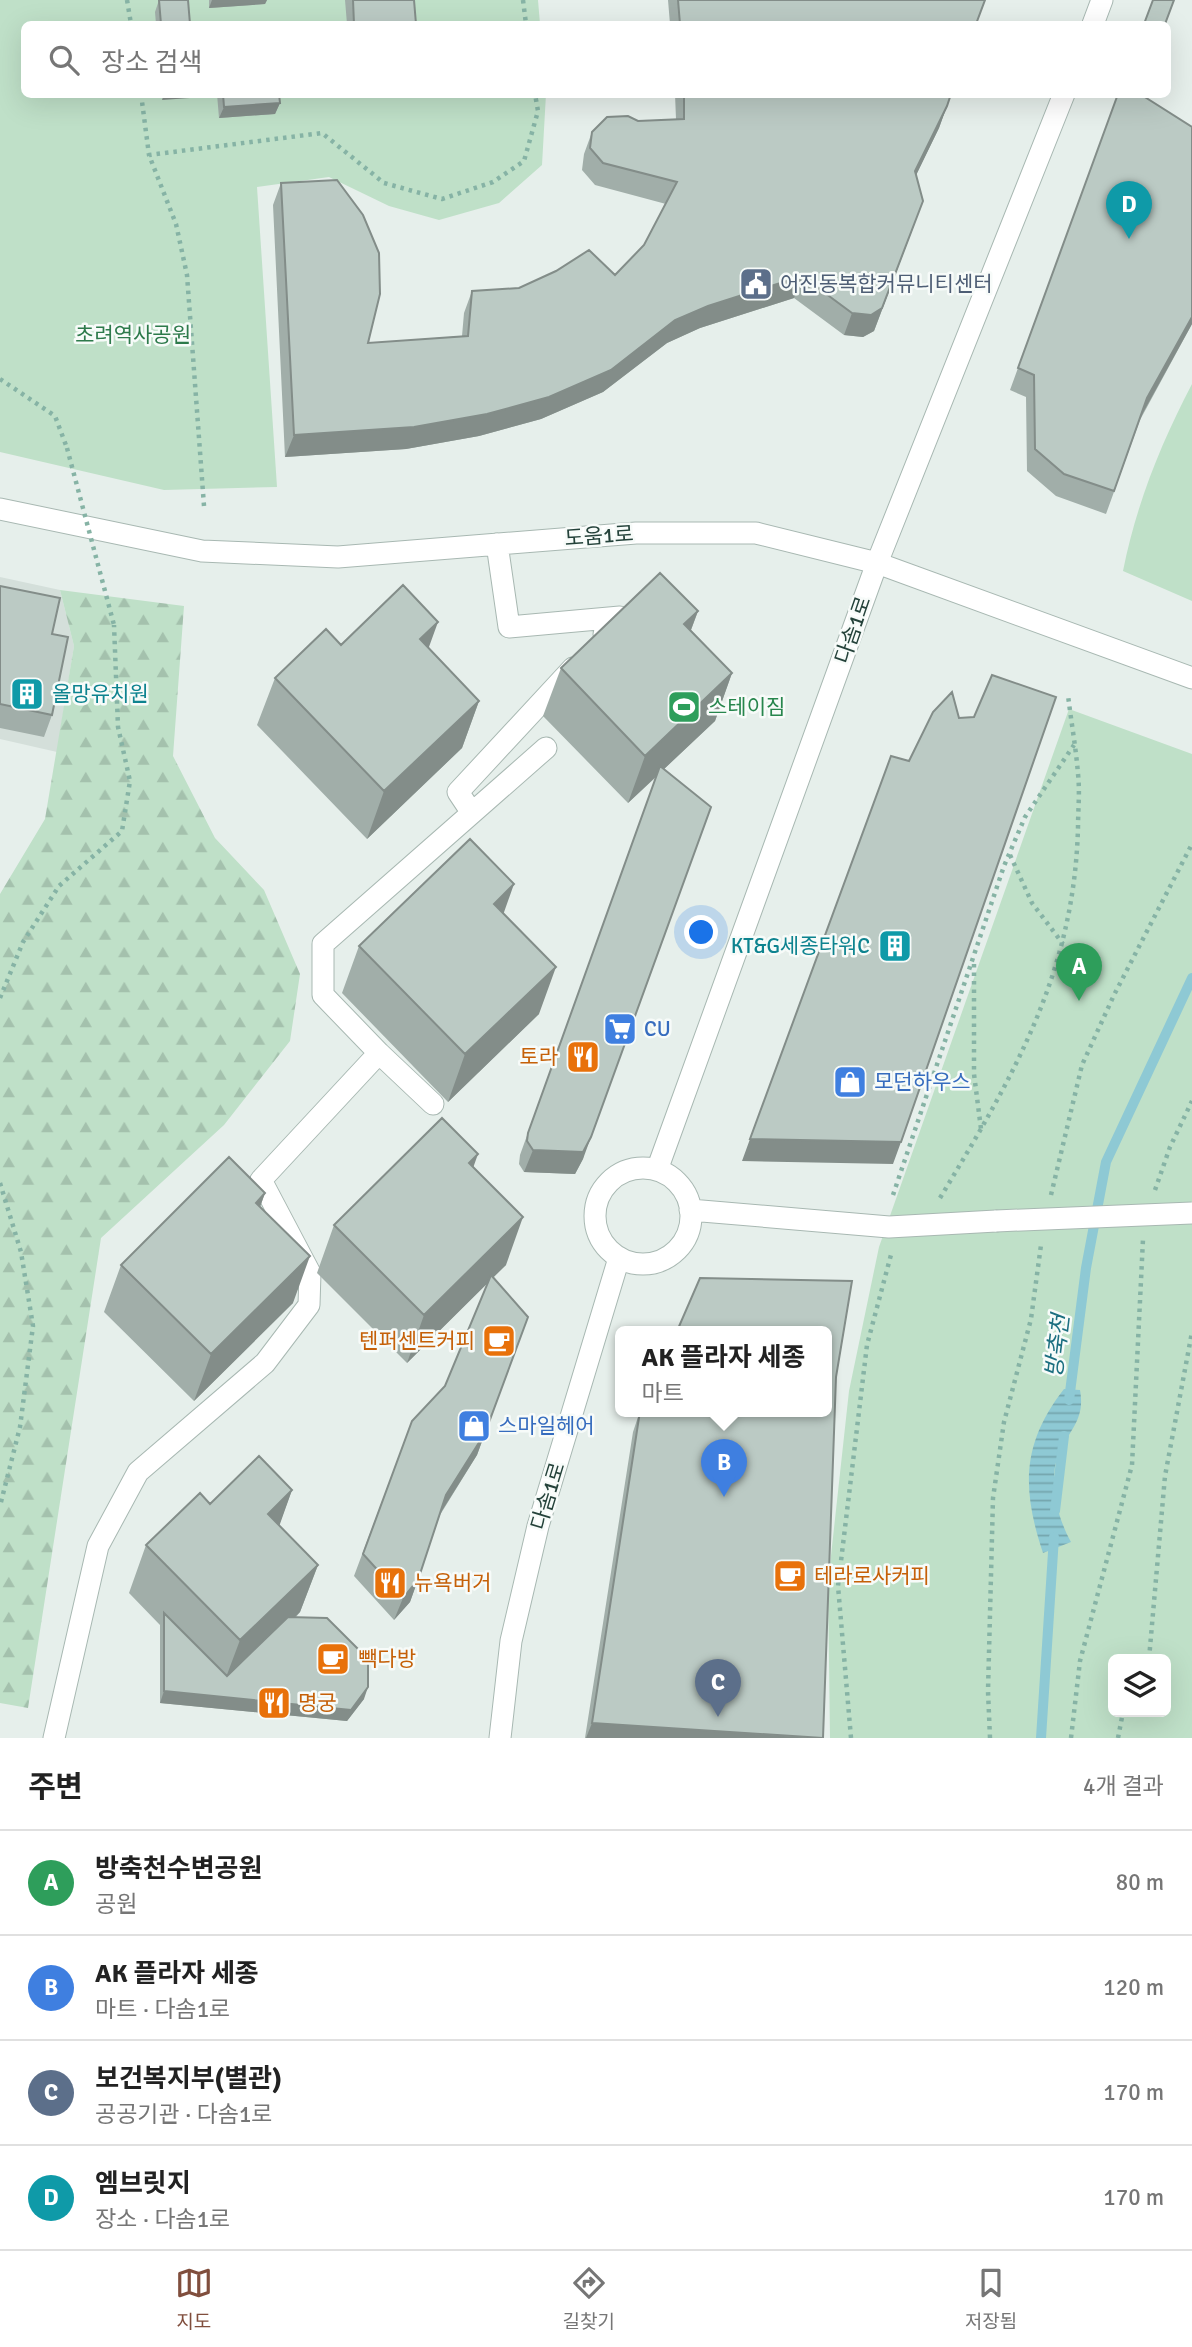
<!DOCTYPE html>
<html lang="ko">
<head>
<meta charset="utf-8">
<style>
	:root { --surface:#fff; --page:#f2f2f2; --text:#222; --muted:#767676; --line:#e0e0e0; --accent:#804e3d }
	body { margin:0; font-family:Signika,"Noto Sans KR",sans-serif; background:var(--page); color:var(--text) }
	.controls { position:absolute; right:21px; bottom:21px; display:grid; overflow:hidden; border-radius:10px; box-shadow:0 7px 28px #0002 }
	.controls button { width:63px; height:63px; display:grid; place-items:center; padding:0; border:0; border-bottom:2px solid var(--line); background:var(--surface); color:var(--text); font:35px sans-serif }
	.you { position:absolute; left:702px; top:933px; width:24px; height:24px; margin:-18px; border:5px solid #fff; border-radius:50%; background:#1a73e8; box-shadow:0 0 0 10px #1a73e833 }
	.badge { display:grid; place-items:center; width:46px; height:46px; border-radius:50%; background:var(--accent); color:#fff; font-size:23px; font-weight:700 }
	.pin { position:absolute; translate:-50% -58px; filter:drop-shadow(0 2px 4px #0008) }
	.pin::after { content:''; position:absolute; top:37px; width:24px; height:21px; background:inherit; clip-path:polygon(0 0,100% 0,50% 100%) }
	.popup { position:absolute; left:615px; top:1326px; width:217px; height:91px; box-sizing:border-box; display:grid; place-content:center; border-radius:10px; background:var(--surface); filter:drop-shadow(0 2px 5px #0005); font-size:23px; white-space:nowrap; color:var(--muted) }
	.popup b { font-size:26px; color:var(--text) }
	.popup::after { content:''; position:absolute; left:50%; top:100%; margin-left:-14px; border:14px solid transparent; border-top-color:var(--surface) }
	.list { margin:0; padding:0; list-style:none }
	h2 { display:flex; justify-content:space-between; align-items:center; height:91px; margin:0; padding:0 28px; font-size:30px }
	h2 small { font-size:23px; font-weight:400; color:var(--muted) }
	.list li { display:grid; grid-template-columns:46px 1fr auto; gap:21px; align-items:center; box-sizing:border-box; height:105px; padding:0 28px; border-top:2px solid var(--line) }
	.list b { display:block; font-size:26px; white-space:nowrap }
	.list p { margin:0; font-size:23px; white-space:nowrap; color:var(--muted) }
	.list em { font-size:23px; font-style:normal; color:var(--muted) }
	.icon { flex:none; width:38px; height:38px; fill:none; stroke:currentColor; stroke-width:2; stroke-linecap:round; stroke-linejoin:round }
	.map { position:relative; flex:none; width:1192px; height:1738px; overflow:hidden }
	.search { position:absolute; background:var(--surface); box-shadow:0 7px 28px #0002; left:21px; right:21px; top:21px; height:77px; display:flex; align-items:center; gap:18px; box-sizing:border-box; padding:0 24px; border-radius:10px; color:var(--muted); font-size:26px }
	.sheet { height:511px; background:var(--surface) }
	nav { display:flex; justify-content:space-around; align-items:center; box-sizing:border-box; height:98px; border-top:2px solid var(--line); background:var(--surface); font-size:19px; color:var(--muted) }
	nav a { display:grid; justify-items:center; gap:4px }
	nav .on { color:var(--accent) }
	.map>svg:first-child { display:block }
	.built { fill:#d4dfda }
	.green { fill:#bfe0c8; fill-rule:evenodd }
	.forest { fill:url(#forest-firs) }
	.water { fill:url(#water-rules) }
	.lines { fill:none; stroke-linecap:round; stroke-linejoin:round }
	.stream { stroke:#8ec9d4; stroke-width:10 }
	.minor-casing { stroke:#a8b8b2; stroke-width:23 }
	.path { stroke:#86b3a5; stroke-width:4.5; stroke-dasharray:3.5 5; stroke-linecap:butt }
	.minor { stroke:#fff; stroke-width:21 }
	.minor-bridge-casing { stroke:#a8b8b2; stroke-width:23; stroke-linecap:butt }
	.path-bridge { stroke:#86b3a5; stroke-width:4.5; stroke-dasharray:3.5 5; stroke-linecap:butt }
	.minor-bridge { stroke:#fff; stroke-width:21 }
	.wall { fill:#a1aea9 }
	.shaded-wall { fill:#838d89 }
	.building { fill:#bbcac4; stroke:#838d89; stroke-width:2 }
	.labels { text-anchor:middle; stroke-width:5; stroke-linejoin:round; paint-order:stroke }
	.service-label { font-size:21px; fill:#4e5e75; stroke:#f7fbf9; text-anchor:start }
	.park-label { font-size:21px; fill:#2d7a4b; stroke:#f7fbf9 }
	.street-label { font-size:21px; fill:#24423a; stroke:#f7fbf9 }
	.culture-label { font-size:21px; fill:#0d838f; stroke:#f7fbf9; text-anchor:start }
	.leisure-label { font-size:21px; fill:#27864d; stroke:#f7fbf9; text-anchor:start }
	.shop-label { font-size:21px; fill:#366cbe; stroke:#f7fbf9; text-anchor:start }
	.food-label { font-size:21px; fill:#c56008; stroke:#f7fbf9; text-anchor:start }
	.water-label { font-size:23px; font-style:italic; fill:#1c6f80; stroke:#f7fbf9 }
</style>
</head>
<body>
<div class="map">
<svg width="1192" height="1738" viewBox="0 0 1192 1738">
	<defs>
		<pattern id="forest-firs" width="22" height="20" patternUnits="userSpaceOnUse" patternTransform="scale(1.75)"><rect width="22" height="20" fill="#bfe0c8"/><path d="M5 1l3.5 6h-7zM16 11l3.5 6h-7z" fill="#a4c1ad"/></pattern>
		<pattern id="water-rules" width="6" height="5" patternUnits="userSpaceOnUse" patternTransform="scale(1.75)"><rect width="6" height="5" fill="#8ec9d4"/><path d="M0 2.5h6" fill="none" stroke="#74a5ad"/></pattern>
	</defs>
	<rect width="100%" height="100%" fill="#e6efeb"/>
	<!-- built -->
	<path class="built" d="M0,577l60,13 14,56 -17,106 -57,-13z"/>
	<!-- green -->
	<path class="green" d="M0,0h538l2,24h-516v70h522l-4,71 -43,38 -60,17 -50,-14 -60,-29 -72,10 20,300 -113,3 -164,-38z
		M1192,384v217l-69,-30c13,-66 38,-128 69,-187z
		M1069,709l123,45v984h-362l-2,-155 21,-192 30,-144zM1113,1659h53v53h-53z"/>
	<!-- forest -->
	<path class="forest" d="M60,590l124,16 -11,150 42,82 49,52 36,84 -10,67 -66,84 -123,113 -73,470 -28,-5v-809l45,-75 29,-173z"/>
	<!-- water -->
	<path class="water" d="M1064,1389l16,1c5,28 -8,37 -20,61 -13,27 -3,66 11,91l-28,11c-21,-63 -22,-109 21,-164z"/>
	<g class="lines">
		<!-- stream -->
		<path class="stream" d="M1069,1400l17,-132 20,-106 86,-184
			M1055,1511l9,-75
			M1041,1738l13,-201"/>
		<defs>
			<path id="minor" d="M1093,24l9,-24
				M0,509l202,42 136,6 298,-24h120l121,30 315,115
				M497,544l12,83 111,-10 -16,17
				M472,813l-14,-21 115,-124
				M379,1053l54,51
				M595 1216a48 48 0 1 1 96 0a48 48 0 1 1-96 0Z
				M657,1170l220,-607 187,-469
				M690,1210l199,17 107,-6
				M54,1738l44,-192 40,-74 127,-109 44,-58 1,-32 -49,-93 118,-127 -56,-58v-51l223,-196
				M500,1738l11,-97 27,-115 81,-268"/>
		</defs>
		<!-- minor casing -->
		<use href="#minor" class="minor-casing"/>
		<!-- path -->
		<path class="path" d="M127,0l4,24
			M523,0l3,24
			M141,94l8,61
			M0,379l55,37 12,32
			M204,506l-17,-231 -11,-51 -27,-69 173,-22 62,50 58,16 51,-17 31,-21 14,-50 -3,-17
			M1010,855l22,48 31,41
			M974,964v110l7,55
			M0,998l23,-56 36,-56 63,-55 8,-50 -12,-54 -4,-102
			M0,1183l21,69 12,74 -13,101 -20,79
			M1155,1190l15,-43 22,-46
			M893,1195l111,-329 21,-49 49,-72
			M1051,1195l31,-130 32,-70 78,-151
			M940,1198c73,-121 134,-224 138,-370 0,-18 2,-36 0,-54 -2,-26 -7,-53 -10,-79
			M1149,1659l16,-183 27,-144
			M851,1738l-13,-152 29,-241 25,-94
			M990,1738l-2,-47 5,-193 11,-76 27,-103 10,-74
			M1071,1738l9,-77 52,-196 11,-226
			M1118,1738l5,-26"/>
		<!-- minor -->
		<use href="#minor" class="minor"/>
		<defs>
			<path id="minor-bridge" d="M996,1221l196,-8"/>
		</defs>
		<!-- minor-bridge casing -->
		<use href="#minor-bridge" class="minor-bridge-casing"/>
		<!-- path-bridge -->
		<path class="path-bridge" d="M67,448l47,177"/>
		<!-- minor-bridge -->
		<use href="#minor-bridge" class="minor-bridge"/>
	</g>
	<!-- wall -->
	<path class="wall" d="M159,0l31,24h-34l-1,-12z
		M209,0h58l-2,4 -56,4z
		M345,0h69l2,24h-69z
		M668,0h317l-9,24h-306z
		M217,94h62l1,9 -5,11 -56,4z
		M675,94h276l-12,34 -23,47 -1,48 -41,108 -11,6 -19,-2 -50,-37 -94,30 -33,15 -64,49 -62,27 -62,17 -73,13 -121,8 -12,-252 8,-22 87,160 94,-7 2,-23 8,-22 47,-3 96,-13 29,-30 22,-41 -71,-19 -13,-15 2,-16 8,-22 46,-11 38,-2z
		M1118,94l74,33v197l-52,96 -34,94 -50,-18 -29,-25 -1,-74 -16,-7z
		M0,586l52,129 -8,22 -44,-9z
		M698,611l-7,19 41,43 -17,48 -51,48 -81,390 -8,15 -51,-2 -5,-8 1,-9 136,-378 -28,26 -85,-87 18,-48z
		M341,645l88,3 50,53 -17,47 -95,91 -110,-114 18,-47z
		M504,914l35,100 -91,88 -106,-109 17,-47z
		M473,1168l33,97 -13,12 35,40 -51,138 -37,60 -30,87 -16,18 -40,-44 58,-155 33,-35 44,-105 -82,82 -90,-90 17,-48z
		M265,1193l-5,14 33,96 -99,98 -90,-89 17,-47z
		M836,1377l-13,361h-238l48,-306 7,-21z
		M292,1490l-13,35 39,40 -18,47 -4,5 68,82 -17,22 -187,-18v-78l-31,-32 17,-48 64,-41z"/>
	<!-- shaded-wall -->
	<path class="shaded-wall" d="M212,0h55l-2,4 -56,4z
		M164,94h27l-1,4 -28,2z
		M280,103l-5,11 -56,4 5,-11z
		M947,106l-8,22 -32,66 8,-23z
		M923,201l-49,130 -11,6 -19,-2 8,-22z
		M802,276l-8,22 -94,30 -33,15 -64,49 -62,27 -62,17 -73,13 -121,8 9,-22 381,-115 33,-14z
		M1192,317v7l-53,96 8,-22z
		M698,611l-18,48 4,-35z
		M438,622l-17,47 -1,-30z
		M732,673l-17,48 -87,82 17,-47z
		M479,701l-17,47 -95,91 17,-48z
		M711,807l-128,352 -8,15 -51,-2 9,-22z
		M514,884l-17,48 -3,-28z
		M556,967l-17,47 -91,88 17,-48z
		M750,1139l151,3 -8,22 -151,-3z
		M478,1154l-17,48 8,-39z
		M265,1193l-17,47 8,-37z
		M523,1217l-17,48 -99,98 17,-48z
		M310,1256l-17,47 -99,98 17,-47z
		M485,1433l-8,22 -39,62 8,-22z
		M292,1490l-17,48 -7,-24z
		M318,1565l-18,47 -78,76 18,-48z
		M418,1580l-8,22 -16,18 9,-22z
		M368,1687l-4,12 -17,22 -187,-18 4,-12z
		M592,1723l220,15h-226z"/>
	<!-- building -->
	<path class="building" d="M159,0h29l2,24h-29z
		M353,0h61l2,24h-62z
		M678,0h307l-9,24h-296z
		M1153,0h21l-9,24h-21z
		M223,94h56l1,9 -56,4z
		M684,94h267l-4,12 -32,65 8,30 -41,107 -11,7 -19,-2 -50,-37 -94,30 -33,14 -64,50 -62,27 -62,17 -73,13 -120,8 -13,-252 56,-3 26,35 16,38 1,41 -12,49 100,-7 4,-45 47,-3 37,-17 33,-21 26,25 29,-30 33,-63 -74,-19 -13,-15 2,-16 15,-15 21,-1 10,5 46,-2z
		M1118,94h22l52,33v190l-45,81 -33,93 -50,-17 -29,-25 -1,-74 -16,-7z
		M660,573l38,38 -14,13 48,49 -87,83 -84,-88z
		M403,585l35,37 -18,17 59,62 -95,90 -109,-113 51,-49 15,16z
		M0,586l60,12 -8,36 16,3 -16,78 -52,-11z
		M992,675l64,22 -155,445 -151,-3 141,-383 18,5 24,-49 19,-20 7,26 15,-1z
		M660,766l51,41 -120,330 -8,15 -50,-2 -6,-9 1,-8z
		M470,839l44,45 -20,20 62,63 -91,87 -106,-108z
		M442,1118l36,36 -9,9 54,54 -99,98 -90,-90z
		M229,1157l36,36 -9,10 54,53 -99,98 -90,-89z
		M491,1275l37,42 -43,116 -39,62 -28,85 -15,18 -40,-44 49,-133 33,-35z
		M700,1278l152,3 -16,96 -13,361 -231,-15 48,-312h187v-80h-150z
		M259,1456l33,34 -24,24 50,51 -78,75 -94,-95 54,-52 10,11z
		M164,1613l63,63 61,-59 39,1 41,41v28l-17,23 -187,-19z"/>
	<!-- icons -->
	<defs>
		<symbol id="civic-square" viewBox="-11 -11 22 22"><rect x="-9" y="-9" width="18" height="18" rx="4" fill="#5c6f8a" stroke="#f7fbf9"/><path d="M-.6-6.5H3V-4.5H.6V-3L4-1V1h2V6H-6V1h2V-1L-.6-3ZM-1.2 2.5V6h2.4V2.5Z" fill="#fff"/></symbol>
		<symbol id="building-square" viewBox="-11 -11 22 22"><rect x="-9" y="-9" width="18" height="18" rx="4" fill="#0f9aa8" stroke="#f7fbf9"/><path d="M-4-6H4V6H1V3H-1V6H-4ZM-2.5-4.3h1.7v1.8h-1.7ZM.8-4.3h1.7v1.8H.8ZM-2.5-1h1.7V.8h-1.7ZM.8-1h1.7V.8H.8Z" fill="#fff"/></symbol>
		<symbol id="stadium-square" viewBox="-11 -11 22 22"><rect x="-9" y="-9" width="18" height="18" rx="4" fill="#2e9e5b" stroke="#f7fbf9"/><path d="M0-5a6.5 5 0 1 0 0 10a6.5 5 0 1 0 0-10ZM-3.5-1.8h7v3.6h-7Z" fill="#fff"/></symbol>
		<symbol id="supermarket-square" viewBox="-11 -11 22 22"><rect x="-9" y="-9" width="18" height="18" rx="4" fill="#3f7fe0" stroke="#f7fbf9"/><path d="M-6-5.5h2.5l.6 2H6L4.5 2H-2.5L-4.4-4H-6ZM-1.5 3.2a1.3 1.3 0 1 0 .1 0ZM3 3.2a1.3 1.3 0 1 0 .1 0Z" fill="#fff"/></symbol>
		<symbol id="restaurant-square" viewBox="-11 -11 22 22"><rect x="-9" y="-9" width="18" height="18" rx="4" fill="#e8710a" stroke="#f7fbf9"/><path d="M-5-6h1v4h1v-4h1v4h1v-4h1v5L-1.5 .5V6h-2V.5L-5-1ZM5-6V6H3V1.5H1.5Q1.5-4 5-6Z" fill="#fff"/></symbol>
		<symbol id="shop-square" viewBox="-11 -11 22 22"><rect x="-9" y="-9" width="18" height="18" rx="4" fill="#3f7fe0" stroke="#f7fbf9"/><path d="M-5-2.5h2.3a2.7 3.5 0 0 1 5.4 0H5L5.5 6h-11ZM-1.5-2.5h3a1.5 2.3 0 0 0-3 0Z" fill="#fff"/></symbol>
		<symbol id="cafe-square" viewBox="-11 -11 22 22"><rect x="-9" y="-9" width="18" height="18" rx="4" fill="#e8710a" stroke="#f7fbf9"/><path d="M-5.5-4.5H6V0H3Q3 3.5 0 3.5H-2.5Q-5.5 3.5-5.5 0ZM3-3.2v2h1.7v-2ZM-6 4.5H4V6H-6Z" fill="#fff"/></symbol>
	</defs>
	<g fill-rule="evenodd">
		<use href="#civic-square" x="737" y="265" width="38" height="38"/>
		<use href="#building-square" x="8" y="675" width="38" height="38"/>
		<use href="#stadium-square" x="665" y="688" width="38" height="38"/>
		<use href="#building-square" x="876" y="927" width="38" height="38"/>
		<use href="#supermarket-square" x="601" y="1010" width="38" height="38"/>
		<use href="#restaurant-square" x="564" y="1038" width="38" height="38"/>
		<use href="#shop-square" x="831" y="1063" width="38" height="38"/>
		<use href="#cafe-square" x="480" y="1322" width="38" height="38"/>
		<use href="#shop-square" x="455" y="1407" width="38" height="38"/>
		<use href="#cafe-square" x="771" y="1557" width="38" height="38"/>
		<use href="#restaurant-square" x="371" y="1564" width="38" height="38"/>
		<use href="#cafe-square" x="314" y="1640" width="38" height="38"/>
		<use href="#restaurant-square" x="255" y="1684" width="38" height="38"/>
	</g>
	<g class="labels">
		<!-- service labels -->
		<g class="service-label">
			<text x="780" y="291">어진동복합커뮤니티센터</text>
		</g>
		<!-- park labels -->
		<g class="park-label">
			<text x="133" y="342">초려역사공원</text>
		</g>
		<!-- street labels -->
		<g class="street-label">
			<text transform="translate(599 536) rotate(-4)" y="7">도움1로</text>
			<text transform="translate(853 630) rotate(-71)" y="7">다솜1로</text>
			<text transform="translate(548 1496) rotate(-73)" y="7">다솜1로</text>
		</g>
		<!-- culture labels -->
		<g class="culture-label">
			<text x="52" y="701">올망유치원</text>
			<text x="870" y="953" text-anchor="end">KT&amp;G세종타워C</text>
		</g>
		<!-- leisure labels -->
		<g class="leisure-label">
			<text x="708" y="714">스테이짐</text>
		</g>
		<!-- shop labels -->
		<g class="shop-label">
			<text x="644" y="1036">CU</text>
			<text x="874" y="1089">모던하우스</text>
			<text x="498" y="1433">스마일헤어</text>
		</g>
		<!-- food labels -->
		<g class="food-label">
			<text x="558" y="1064" text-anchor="end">토라</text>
			<text x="475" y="1348" text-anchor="end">텐퍼센트커피</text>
			<text x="814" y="1583">테라로사커피</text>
			<text x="414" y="1590">뉴욕버거</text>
			<text x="358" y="1666">빽다방</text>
			<text x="298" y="1710">명궁</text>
		</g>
		<!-- water labels -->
		<g class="water-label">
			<text transform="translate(1057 1346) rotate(-83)" y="8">방축천</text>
		</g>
	</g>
</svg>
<div class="controls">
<button><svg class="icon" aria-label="layers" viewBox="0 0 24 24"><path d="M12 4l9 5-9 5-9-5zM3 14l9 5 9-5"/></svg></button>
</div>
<div class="you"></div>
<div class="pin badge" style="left:1079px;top:1001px;background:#2e9e5b">A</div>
<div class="pin badge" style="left:724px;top:1497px;background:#3f7fe0">B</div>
<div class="popup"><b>AK 플라자 세종</b>마트</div>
<div class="pin badge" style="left:718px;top:1717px;background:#5c6f8a">C</div>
<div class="pin badge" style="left:1129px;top:239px;background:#0f9aa8">D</div>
<div class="search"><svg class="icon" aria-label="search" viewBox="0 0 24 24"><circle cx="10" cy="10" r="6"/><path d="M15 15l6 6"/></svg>장소 검색</div>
</div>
<section class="sheet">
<h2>주변<small>4개 결과</small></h2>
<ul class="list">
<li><span class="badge" style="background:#2e9e5b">A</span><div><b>방축천수변공원</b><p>공원</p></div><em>80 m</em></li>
<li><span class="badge" style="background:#3f7fe0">B</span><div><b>AK 플라자 세종</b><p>마트 · 다솜1로</p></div><em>120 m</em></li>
<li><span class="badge" style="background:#5c6f8a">C</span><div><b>보건복지부(별관)</b><p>공공기관 · 다솜1로</p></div><em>170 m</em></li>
<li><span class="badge" style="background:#0f9aa8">D</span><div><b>엠브릿지</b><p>장소 · 다솜1로</p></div><em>170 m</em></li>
</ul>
</section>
<nav>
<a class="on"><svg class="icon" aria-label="map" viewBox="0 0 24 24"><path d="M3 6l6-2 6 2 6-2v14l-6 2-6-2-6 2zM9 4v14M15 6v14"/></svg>지도</a>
<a><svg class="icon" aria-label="directions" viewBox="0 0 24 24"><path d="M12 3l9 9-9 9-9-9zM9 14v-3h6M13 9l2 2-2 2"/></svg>길찾기</a>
<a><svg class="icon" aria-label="saved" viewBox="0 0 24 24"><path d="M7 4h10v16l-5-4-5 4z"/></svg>저장됨</a>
</nav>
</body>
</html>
